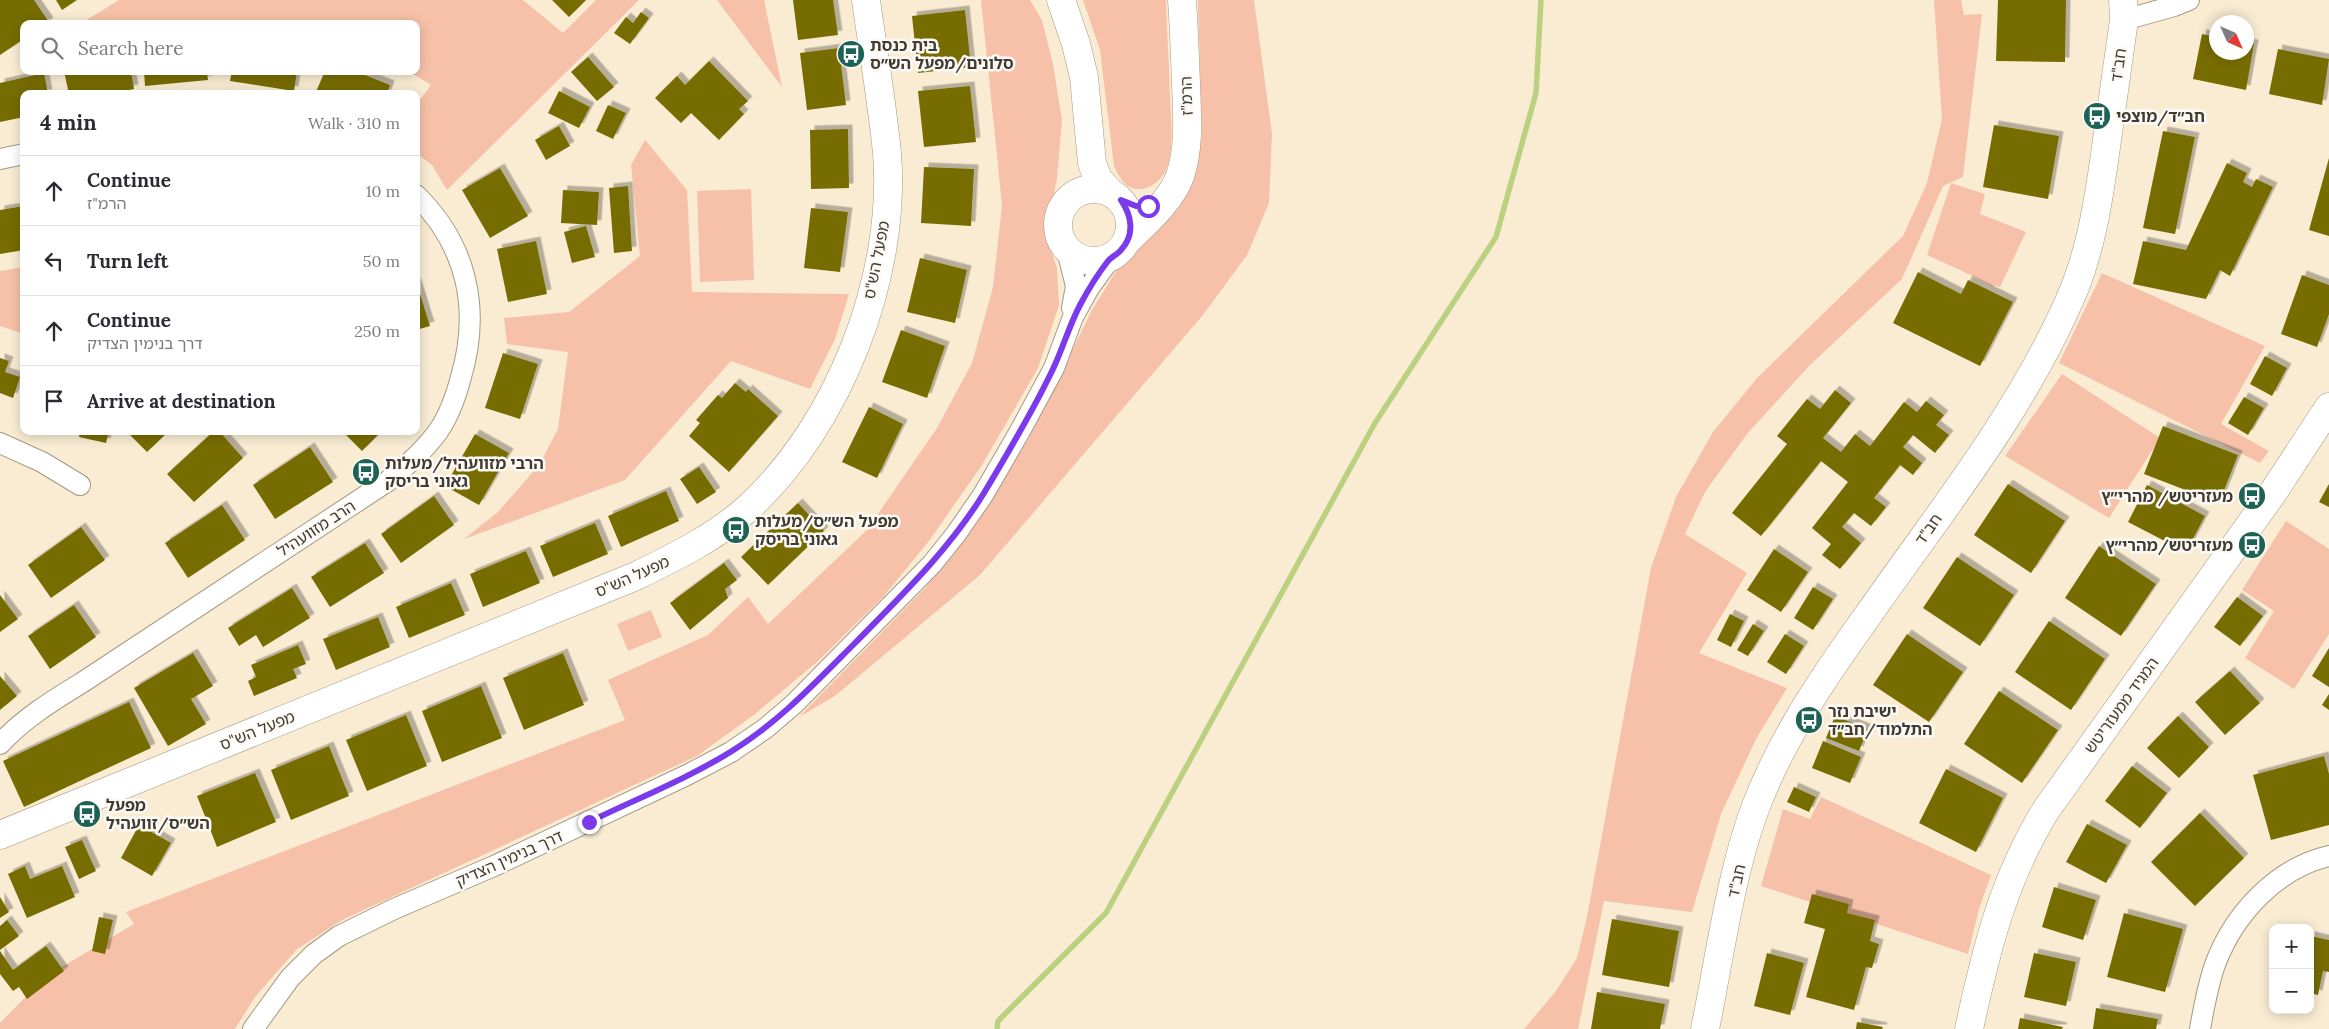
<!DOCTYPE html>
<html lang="en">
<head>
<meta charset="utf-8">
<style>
	:root { --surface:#fff; --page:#f7f7f7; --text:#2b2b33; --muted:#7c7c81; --line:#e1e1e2 }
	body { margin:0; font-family:Lora,"Noto Sans Hebrew",serif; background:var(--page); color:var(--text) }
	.controls { position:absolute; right:15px; bottom:15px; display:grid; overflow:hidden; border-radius:10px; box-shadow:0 2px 12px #0003 }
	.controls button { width:45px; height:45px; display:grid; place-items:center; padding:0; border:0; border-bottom:1px solid var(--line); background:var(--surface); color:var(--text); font:25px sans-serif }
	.compass { position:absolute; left:2209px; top:15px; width:45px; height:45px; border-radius:50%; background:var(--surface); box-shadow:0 2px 12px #0003; rotate:135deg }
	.stop { position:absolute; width:15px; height:15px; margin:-11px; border:4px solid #7c3aed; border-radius:50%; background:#fff }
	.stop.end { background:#7c3aed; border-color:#fff; box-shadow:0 1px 5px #0008 }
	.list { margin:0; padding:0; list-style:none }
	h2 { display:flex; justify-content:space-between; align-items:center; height:65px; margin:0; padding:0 20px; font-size:21px }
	h2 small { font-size:16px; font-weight:400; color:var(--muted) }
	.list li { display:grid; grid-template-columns:32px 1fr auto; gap:15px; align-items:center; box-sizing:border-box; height:70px; padding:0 20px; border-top:1px solid var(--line) }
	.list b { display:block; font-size:19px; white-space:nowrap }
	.list p { margin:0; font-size:16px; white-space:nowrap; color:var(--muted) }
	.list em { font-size:16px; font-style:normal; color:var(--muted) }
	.icon { flex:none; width:28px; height:28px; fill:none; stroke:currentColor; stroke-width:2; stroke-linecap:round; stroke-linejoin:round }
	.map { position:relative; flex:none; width:2329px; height:1029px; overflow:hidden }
	.search { position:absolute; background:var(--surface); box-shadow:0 2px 12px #0003; left:20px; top:20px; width:400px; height:55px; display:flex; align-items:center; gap:12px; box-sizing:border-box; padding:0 18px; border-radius:10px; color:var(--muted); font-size:19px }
	.panel { position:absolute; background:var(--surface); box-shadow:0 2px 12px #0003; left:20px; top:90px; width:400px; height:345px; border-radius:10px }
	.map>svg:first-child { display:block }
	.green { fill:#f6c1a8 }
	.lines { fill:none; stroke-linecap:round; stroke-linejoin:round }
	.stream { stroke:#bbd180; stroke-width:5.5 }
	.building { fill:#776c06; filter:url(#shadow) }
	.street-casing { stroke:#a49982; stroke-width:22 }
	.secondary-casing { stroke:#a49982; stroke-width:29 }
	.street { stroke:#fff; stroke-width:20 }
	.secondary { stroke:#fff; stroke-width:28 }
	.route { stroke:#7c3aed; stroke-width:6 }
	.labels { text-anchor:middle; stroke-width:5; stroke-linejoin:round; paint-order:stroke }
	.poi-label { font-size:16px; font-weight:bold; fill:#413c33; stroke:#fdfaf5; text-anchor:start }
	.street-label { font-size:16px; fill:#413c33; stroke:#fdfaf5 }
</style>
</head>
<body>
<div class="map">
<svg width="2329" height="1029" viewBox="0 0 2329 1029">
	<defs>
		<filter id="shadow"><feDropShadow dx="4.5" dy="-4.5" stdDeviation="0" flood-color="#0004"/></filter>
	</defs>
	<rect width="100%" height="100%" fill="#f9ecd3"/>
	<!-- green -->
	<path class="green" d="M119,0h404l40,33 33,-33h43l-192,190 -15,-25 -16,-12v-48l15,-20 -23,-14h8v-47h-336z
		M717,0h47l18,87z
		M981,0h49l12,20 11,44 9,56 -5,58 -11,58 11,32 2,37 -21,63 -56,97 -53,76 -46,56 -65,64 -63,53 -58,42 -355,164 -45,29 -42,48 -20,32h-235v-6l45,-46 89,-53 -8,-12 499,-192 -17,-40 100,-45 40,-38 20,27 99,-94 70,-102 35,-65 21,-76 9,-82z
		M1083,0h83c1,32 3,64 4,96 1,23 4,47 -2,69 -4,15 -23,30 -38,22 -8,-4 -13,-14 -16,-21l-14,-116z
		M1198,0h56l18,134 -3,69 -22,52 -44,60 -223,260 -145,121 -36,21 126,-129 48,-63 55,-85 64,-130 26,-42 38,-42 27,-40 19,-49z
		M1934,0h27l3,15 18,-1 -19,163 -20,9 -41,93 -93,87 -62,68 -42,58 -20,42 62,39 -48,80 88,35 -31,51 -35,75 -29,98 -88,-11 -26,128h-54l32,-38 21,-33 10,-41 64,-349 25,-71 37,-65 44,-54 146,-142 24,-53 15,-64z
		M645,140l42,50 5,102 157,2 -14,45 -25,50 -79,-28 -106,119 -161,59 34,-27 41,-47 19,-36 10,-77 -61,-8 -3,-26 65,-6 71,-56 -9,-91z
		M1951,183l34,11 -5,20 46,18 -26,55 -6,-2 -1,2 -18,-10 -48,-22z
		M751,189l3,91 -54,2 -3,-91z
		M24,267v67l-24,-8v-55z
		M2102,273l163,73 -44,78 48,27 -9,12 -201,-100z
		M2062,374l98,64 -51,80 -104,-62z
		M2286,521l43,28v85l-35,55 -49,-31 29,-47 -32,-21z
		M651,610l11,27 -34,14 -11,-27z
		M1821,797l170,78 -12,34 -11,45 -207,-68 22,-77 27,10z"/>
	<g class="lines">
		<!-- stream -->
		<path class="stream" d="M997,1029l1,-8 108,-108 269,-490 121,-186 40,-144 5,-93"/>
	</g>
	<!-- building -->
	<path class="building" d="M0,0h34l15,22 -3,2h-22v15l-24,16z
		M56,0h21l-15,10z
		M552,0h34l-17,17z
		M793,0h40l5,35 -40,5z
		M1998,0h68l-1,62 -69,-1z
		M965,10l6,57 -53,6 -6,-57z
		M641,12l8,6 -19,26 -16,-11 12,-16 7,6z
		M2202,34l14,3v15h30v-9l8,1 -8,46 -53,-11z
		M839,48l7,57 -39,5 -7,-57z
		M2278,49l51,10 -7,46 -53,-11z
		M588,57l26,30 -17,14 -26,-29z
		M709,61l39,40 -9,8 5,5 -25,26 -28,-27 -10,10 -26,-25 22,-22 8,9z
		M64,71h67l3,18 -23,5h-42z
		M144,71h63l1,9 -63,6z
		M232,71h65l-3,20 -64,-10z
		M325,71h30l35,14 -3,9h-72z
		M44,73l4,21h-24v23l-24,5v-39z
		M970,86l6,56 -52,5 -6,-56z
		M559,91l31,16 -11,21 -31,-15z
		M608,105l18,8 -13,26 -17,-8z
		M1994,125l65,11 -11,63 -65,-12z
		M559,126l11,20 -24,14 -11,-20z
		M848,129l1,59 -38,1 -1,-59z
		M2163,131l32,6 -20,97 -32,-6z
		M2329,158v78l-20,-6z
		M2227,163l20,10 -4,9 9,5 4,-8 17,8 -43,89 -10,-6 -14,29 -73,-15 10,-43 43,9z
		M924,167l50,2 -3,57 -50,-3z
		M500,168l28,48 -38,22 -28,-48z
		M628,186l4,65 -18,2 -5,-65z
		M563,190l36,2 -2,33 -36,-2z
		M24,206v44l-24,4v-44z
		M811,208l37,4 -8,60 -36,-4z
		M586,226l9,31 -23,6 -8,-31z
		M536,241l11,53 -39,8 -11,-53z
		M920,258l47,12 -12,53 -48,-11z
		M1918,272l43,22 7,-14 45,22 -33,64 -87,-43z
		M2302,275l27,10v29l-12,33 -36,-13z
		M416,281l14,45 -14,4z
		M901,330l44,16 -18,52 -45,-16z
		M503,353l35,11 -18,55 -35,-11z
		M2265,356l22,12 -15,28 -22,-12z
		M0,358l9,3 -4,11 15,5 -7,21 -13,-5z
		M735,383l11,9 2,-3 30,27 -49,56 -40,-36 11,-13 -4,-3 22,-25 4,3z
		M1835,390l16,13 -28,35 18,14 14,-18 15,12 34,-44 13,10 9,-11 18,14 -8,10 13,10 -14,18 -22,-18 -10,12 19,16 -9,12 -13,-10 -26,33 12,9 -15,19 -17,-13 -12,14 19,16 -21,26 -18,-14 9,-11 -19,-16 36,-46 -27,-21 -60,75 -29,-23 55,-69 -10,-8 30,-37 13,10z
		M2244,397l20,11 -16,27 -20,-12z
		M869,407l34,17 -26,54 -35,-16z
		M2163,426l75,29 -19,48 -75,-29z
		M80,431h29l-3,12 -27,-6z
		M133,431h36l-22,21 -17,-17z
		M214,431h5l24,27 -49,44 -27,-28z
		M342,431h40l-20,20z
		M475,434l34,19 -30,52 -34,-19z
		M310,447l23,35 -58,37 -22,-34z
		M699,467l17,25 -19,12 -17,-25z
		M2008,484l57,37 -34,52 -57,-38z
		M2329,484v23l-10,-5z
		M2147,485l58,31 -19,36 -58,-30z
		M666,491l13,30 -58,26 -13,-31z
		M434,496l20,29 -53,38 -20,-29z
		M798,503l26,28 -56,54 -27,-28z
		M222,505l23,35 -57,38 -23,-35z
		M595,523l13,31 -55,23 -13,-31z
		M81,527l24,33 -54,38 -23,-33z
		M365,543l19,30 -54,34 -19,-30z
		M2099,546l57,38 -35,52 -56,-38z
		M1774,549l34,23 -27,40 -34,-22z
		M526,551l14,32 -57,24 -13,-33z
		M1957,557l57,38 -34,51 -57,-38z
		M724,563l13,17 -12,9 3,9 -38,32 -20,-27z
		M451,583l14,32 -56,23 -13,-31z
		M1813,587l20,12 -20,31 -19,-12z
		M292,588l18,30 -47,29 -7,-12 -17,11 -11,-18z
		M0,595l18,24 -18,13z
		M2237,597l26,19 -23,30 -26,-19z
		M74,605l22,32 -46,32 -22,-33z
		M1730,614l14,7 -13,26 -14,-7z
		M378,617l12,30 -54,23 -13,-31z
		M2049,621l56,38 -34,51 -56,-38z
		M1753,624l11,7 -16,25 -11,-6z
		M1785,634l19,12 -18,28 -19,-12z
		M1907,634l56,38 -34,50 -56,-37z
		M298,645l8,19 -13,5 4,9 -43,18 -6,-15 8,-4 -5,-12z
		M2329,648v39l-17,-11z
		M193,653l20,33 -22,13 15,25 -38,22 -34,-58z
		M563,653l21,52 -60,25 -21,-52z
		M2230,671l30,32 -35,32 -30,-33z
		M0,676l17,20 -17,14z
		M481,686l21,52 -60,24 -20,-51z
		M1999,691l59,39 -36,53 -58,-39z
		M2329,694v16l-7,-5z
		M129,702l22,46 -127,59 -21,-46z
		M406,715l21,51 -60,25 -21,-51z
		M1835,716l33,13 -9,22 -33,-13z
		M2178,716l31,31 -30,31 -32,-30z
		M1823,741l38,16 -11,26 -38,-15z
		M329,746l20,50 -58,24 -20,-50z
		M2324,756l5,18v51l-58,15 -18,-65z
		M2132,766l35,27 -27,35 -35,-27z
		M1946,769l57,29 -27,54 -57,-29z
		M255,773l21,49 -59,25 -20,-51z
		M1794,787l22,10 -7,15 -22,-10z
		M2200,813l44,45 -49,48 -44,-44z
		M2087,824l40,21 -21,38 -40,-21z
		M139,825l32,18 -19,33 -31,-18z
		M82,840l14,31 -17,8 -14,-32z
		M25,866l5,13 32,-13 13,31 -48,21 -19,-44z
		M2054,887l42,13 -13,40 -41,-13z
		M1812,894l37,10 -2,9 28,7 -5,21 9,3 -7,24 -6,-1 -12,43 -48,-13 19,-68 -21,-6z
		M0,897l9,15 -9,6z
		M2124,913l59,16 -18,63 -58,-15z
		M99,917l14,3 -8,34 -13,-3z
		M1612,919l67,12 -10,56 -67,-12z
		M7,920l12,16 -19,14v-24z
		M2310,936l19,4v32l-6,-1 -5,24 -8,-2z
		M46,946l18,25 -37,28 -8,-12 -6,4 -13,-17v-23l13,19z
		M1767,953l37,10 -14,52 -36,-9z
		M2034,953l42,9 -10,44 -42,-9z
		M1597,992l68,12 -5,25h-69z
		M2096,1008l62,11 -2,10h-63z
		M2020,1018l43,9 -1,2h-44z
		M1857,1022l26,5 -1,2h-26z"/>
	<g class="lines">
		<defs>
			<path id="street" d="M2124,20l50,-14 15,-6
				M0,159l24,-5
				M1067,250l9,36 -4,22
				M0,443l42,19 38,23
				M0,744c24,-26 52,-43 83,-62l305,-201c18,-15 37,-31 51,-51 11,-16 17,-34 22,-53 20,-68 6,-132 -45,-182
				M253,1029l37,-51 24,-24 25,-18 55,-27 100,-43 193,-91 44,-23 35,-24 28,-24 138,-140 24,-30 27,-39 37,-64 34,-63 19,-51 16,-29 21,-29
				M2200,1029c4,-22 8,-46 16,-67 19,-49 61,-94 113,-106"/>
			<path id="secondary" d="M1061,0l15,44 8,33 8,86 6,16 13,14
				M1058 225a36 36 0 1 1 72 0a36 36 0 1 1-72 0Z
				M1127,241c18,-18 44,-40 53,-65 10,-30 7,-61 6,-92 -1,-28 -2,-56 -4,-84
				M0,835l636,-259c39,-19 80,-39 112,-68 91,-83 149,-232 139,-355 -5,-51 -14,-102 -21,-153
				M1705,1029c15,-73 26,-160 53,-228 26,-66 67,-126 108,-183 71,-102 154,-204 204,-319 21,-47 29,-101 36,-152 6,-42 12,-85 18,-127l-1,-20
				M1969,1029c17,-79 34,-149 77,-219l226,-316 57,-87"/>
		</defs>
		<!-- street casing -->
		<use href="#street" class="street-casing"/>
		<!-- secondary casing -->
		<use href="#secondary" class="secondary-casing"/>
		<!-- street -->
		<use href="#street" class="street"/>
		<!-- secondary -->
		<use href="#secondary" class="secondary"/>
	</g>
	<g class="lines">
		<!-- route -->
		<path class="route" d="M589,822c47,-23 98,-43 143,-71 47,-29 84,-69 123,-108 46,-47 94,-93 129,-150 24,-40 49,-82 69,-124 10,-21 16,-43 27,-64 8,-15 17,-30 28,-44 3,-4 9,-6 13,-11 14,-15 11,-34 0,-50l15,6h12"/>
	</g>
	<!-- icons -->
	<defs>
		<symbol id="bus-disc" viewBox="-11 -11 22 22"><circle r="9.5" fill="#1d6255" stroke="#fdfaf5"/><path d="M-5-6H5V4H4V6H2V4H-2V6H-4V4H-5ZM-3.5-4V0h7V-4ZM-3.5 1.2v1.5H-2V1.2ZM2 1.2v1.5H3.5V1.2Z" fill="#fff"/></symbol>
	</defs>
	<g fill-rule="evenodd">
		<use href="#bus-disc" x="835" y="38" width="32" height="32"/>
		<use href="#bus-disc" x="2081" y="100" width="32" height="32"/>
		<use href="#bus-disc" x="350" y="456" width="32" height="32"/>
		<use href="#bus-disc" x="2236" y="480" width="32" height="32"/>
		<use href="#bus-disc" x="720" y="514" width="32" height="32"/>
		<use href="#bus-disc" x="2236" y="529" width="32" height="32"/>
		<use href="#bus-disc" x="1793" y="704" width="32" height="32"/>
		<use href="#bus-disc" x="71" y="798" width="32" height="32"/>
	</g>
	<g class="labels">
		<!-- poi labels -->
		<g class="poi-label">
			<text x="870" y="51">בית כנסת<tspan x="870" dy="18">סלונים/מפעל הש״ס</tspan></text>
			<text x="2116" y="122">חב״ד/מוצפי</text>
			<text x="385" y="469">הרבי מזוועהיל/מעלות<tspan x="385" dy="18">גאוני בריסק</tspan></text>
			<text x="2233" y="502" text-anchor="end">מעזריטש/ מהרי״ץ</text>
			<text x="755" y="527">מפעל הש״ס/מעלות<tspan x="755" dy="18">גאוני בריסק</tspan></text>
			<text x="2233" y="551" text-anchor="end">מעזריטש/מהרי״ץ</text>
			<text x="1828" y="717">ישיבת נזר<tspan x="1828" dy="18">התלמוד/חב״ד</tspan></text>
			<text x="106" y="811">מפעל<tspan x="106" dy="18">הש״ס/זוועהיל</tspan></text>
		</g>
		<!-- street labels -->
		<g class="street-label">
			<text transform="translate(2118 65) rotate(-82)" y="6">חב"ד</text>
			<text transform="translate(1186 96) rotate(-92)" y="6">הרמ"ז</text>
			<text transform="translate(876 260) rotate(-79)" y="6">מפעל הש"ס</text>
			<text transform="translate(316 528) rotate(-33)" y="6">הרב מזוועהיל</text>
			<text transform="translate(1928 529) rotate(-55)" y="6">חב"ד</text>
			<text transform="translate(632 576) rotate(-24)" y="6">מפעל הש"ס</text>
			<text transform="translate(2121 705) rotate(-54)" y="6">המגיד ממעזריטש</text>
			<text transform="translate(257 730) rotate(-22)" y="6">מפעל הש"ס</text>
			<text transform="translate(509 858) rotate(-24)" y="6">דרך בנימין הצדיק</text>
			<text transform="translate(1736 881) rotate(-77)" y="6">חב"ד</text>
		</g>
	</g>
</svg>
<div class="controls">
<button>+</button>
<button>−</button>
</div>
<svg class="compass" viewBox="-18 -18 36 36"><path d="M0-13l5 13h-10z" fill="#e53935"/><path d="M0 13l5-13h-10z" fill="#7c7c81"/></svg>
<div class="stop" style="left:1148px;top:206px"></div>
<div class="stop end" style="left:589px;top:822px"></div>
<div class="search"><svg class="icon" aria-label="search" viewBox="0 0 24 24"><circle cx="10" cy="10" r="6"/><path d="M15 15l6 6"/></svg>Search here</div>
<section class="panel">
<h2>4 min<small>Walk · 310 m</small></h2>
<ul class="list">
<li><svg class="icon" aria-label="ahead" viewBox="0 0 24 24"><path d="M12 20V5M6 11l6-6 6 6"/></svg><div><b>Continue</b><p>הרמ&quot;ז</p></div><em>10 m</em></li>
<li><svg class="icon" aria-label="left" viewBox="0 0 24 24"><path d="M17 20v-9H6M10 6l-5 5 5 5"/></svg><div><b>Turn left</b></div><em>50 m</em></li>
<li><svg class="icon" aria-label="ahead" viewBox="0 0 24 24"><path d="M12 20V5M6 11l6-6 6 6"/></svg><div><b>Continue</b><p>דרך בנימין הצדיק</p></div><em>250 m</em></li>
<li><svg class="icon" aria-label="arrive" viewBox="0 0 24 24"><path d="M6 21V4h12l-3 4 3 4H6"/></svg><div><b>Arrive at destination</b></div></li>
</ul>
</section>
</div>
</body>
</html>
